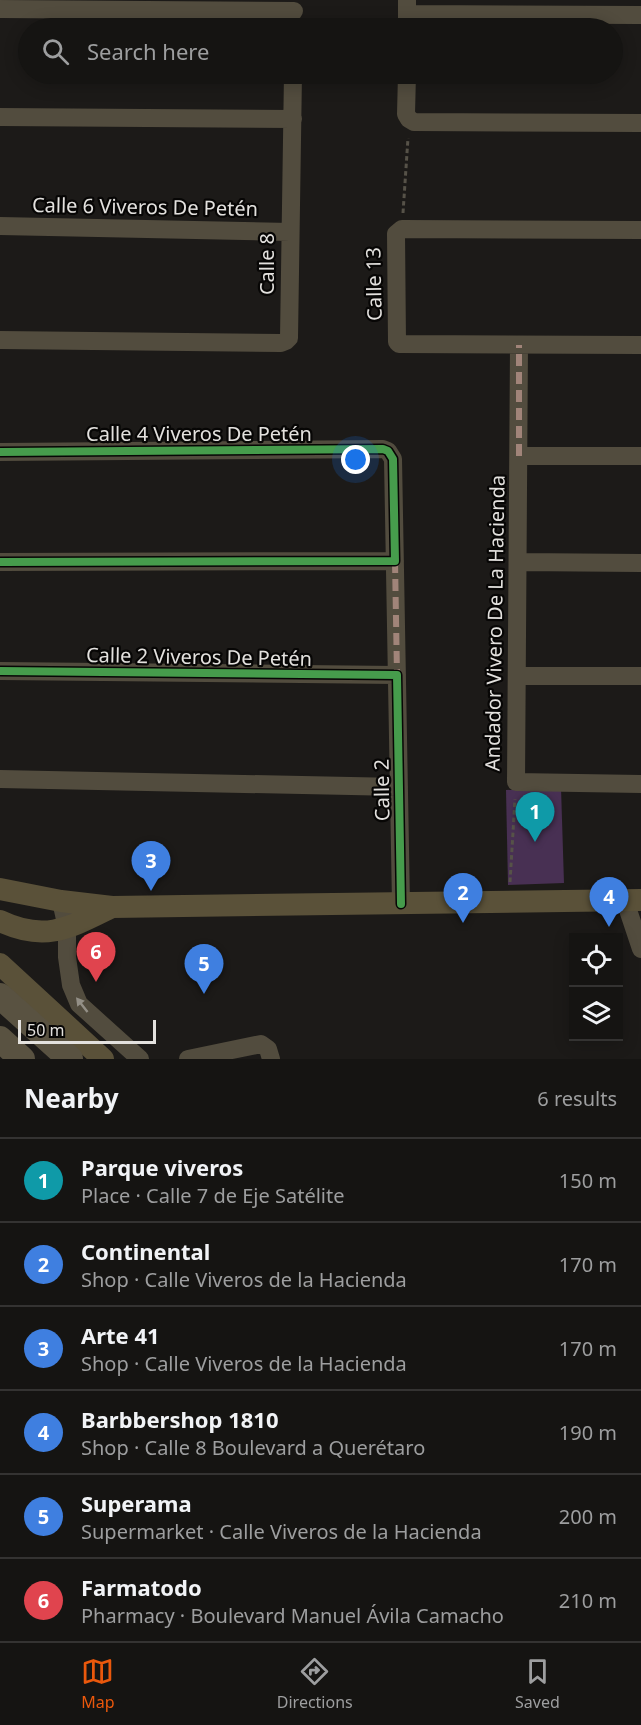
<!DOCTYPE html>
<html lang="en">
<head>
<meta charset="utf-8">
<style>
	:root { --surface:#151412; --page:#222120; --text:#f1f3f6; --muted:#9d9e9f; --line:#343332; --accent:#ea580c }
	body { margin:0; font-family:"Noto Sans",sans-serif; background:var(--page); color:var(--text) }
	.controls { position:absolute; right:18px; bottom:18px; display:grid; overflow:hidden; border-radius:0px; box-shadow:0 3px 15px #0003 }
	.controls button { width:54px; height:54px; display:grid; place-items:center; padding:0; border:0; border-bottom:2px solid var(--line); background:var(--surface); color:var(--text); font:30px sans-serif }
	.scale { position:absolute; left:18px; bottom:15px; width:138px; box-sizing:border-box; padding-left:6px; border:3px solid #e3e1de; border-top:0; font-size:16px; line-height:21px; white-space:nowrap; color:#e3e1de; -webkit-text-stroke:4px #070605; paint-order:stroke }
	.you { position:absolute; left:356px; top:460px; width:21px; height:21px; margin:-15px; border:4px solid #fff; border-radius:50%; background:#1a73e8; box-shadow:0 0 0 9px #1a73e833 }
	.badge { display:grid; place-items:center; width:39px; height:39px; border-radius:50%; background:var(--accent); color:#fff; font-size:20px; font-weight:700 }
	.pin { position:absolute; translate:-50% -50px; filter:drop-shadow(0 2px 3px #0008) }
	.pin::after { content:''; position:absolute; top:32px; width:21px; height:18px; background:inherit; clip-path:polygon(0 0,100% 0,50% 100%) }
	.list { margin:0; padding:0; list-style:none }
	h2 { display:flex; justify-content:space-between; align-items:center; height:78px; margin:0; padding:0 24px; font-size:26px }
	h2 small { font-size:20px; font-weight:400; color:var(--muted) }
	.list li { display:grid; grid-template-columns:39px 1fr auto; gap:18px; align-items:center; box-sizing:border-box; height:84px; padding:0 24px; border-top:2px solid var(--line) }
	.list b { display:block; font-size:22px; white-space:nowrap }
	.list p { margin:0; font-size:20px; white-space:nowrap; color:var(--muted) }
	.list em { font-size:20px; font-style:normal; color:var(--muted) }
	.icon { flex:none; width:33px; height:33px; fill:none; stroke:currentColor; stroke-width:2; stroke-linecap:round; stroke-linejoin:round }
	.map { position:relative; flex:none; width:641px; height:1059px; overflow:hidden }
	.search { position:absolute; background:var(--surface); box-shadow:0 3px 15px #0003; left:18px; right:18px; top:18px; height:66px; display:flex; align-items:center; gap:15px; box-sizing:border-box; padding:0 21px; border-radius:33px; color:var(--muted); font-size:22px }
	.sheet { height:582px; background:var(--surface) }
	nav { display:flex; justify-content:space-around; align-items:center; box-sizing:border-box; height:84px; border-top:2px solid var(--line); background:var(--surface); font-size:16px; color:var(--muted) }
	nav a { display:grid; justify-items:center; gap:3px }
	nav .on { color:var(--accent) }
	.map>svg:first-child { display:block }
	.green { fill:#483053 }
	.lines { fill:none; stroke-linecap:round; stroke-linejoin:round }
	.path { stroke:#565248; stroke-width:3; stroke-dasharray:4.5 3; stroke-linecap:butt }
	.minor { stroke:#524c3e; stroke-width:18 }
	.major { stroke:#5a5139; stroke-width:22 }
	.highway { stroke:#595241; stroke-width:26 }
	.quiet { stroke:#a18479; stroke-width:6; stroke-dasharray:12 6; stroke-linecap:butt }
	.cycleway-casing { stroke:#070605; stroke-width:11 }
	.cycleway { stroke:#469c4c; stroke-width:8 }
	.oneway { fill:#938f86 }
	.labels { text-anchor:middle; stroke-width:4.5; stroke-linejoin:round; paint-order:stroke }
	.street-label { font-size:20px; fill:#e3e1de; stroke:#070605 }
</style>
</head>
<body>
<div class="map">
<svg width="641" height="1059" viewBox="0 0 641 1059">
	<rect width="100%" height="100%" fill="#1c1a18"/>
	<!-- green -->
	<path class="green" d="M561,788l3,95 -56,2 -2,-95z"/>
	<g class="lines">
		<!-- path -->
		<path class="path" d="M403,213l5,-75
			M510,882l5,-83"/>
		<!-- minor -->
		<path class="minor" d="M0,9l294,2
			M407,14l234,1
			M407,28v-28
			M407,74l-1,40 3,5 5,3 227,1
			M0,117l293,2
			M0,226l290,6
			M641,230l-239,-1 -6,5 1,108 2,2 242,1
			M0,340l281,3 5,-2 3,-3 4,-264
			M519,345l-3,437 125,2
			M0,452l383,-3 5,2 5,8 8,445
			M519,456h122
			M0,562l395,-1
			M518,562l123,1
			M0,671l397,4
			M517,676h124
			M0,779l399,8
			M61,901l6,27v29l4,28 8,19 61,55
			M625,901l16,48
			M188,1059l73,-15 7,5 3,10"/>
		<!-- major -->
		<path class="major" d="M0,889l61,12 51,6 529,-7
			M0,921c46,22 71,6 112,-14
			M0,964l103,95"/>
		<!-- highway -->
		<path class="highway" d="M0,996l70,63
			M0,1039l22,20"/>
		<!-- quiet -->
		<path class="quiet" d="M519,456v-111
			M395,561l2,114"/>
		<defs>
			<path id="cycleway" d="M0,452l383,-3 5,2 5,8 2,102 -395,1
				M0,671l397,4 4,229"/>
		</defs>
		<!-- cycleway casing -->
		<use href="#cycleway" class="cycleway-casing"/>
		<!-- cycleway -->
		<use href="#cycleway" class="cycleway"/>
	</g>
	<!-- one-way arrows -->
	<defs><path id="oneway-solid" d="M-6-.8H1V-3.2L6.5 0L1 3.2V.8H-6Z" transform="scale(1.5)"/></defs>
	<use class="oneway" href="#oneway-solid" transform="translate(82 1005) rotate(-128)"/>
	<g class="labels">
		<!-- street labels -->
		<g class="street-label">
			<text transform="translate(145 207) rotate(1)" y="7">Calle 6 Viveros De Petén</text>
			<text transform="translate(267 264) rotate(-90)" y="7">Calle 8</text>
			<text transform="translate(374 284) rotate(-91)" y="7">Calle 13</text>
			<text x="199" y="441">Calle 4 Viveros De Petén</text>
			<text transform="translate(495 623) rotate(-89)" y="7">Andador Vivero De La Hacienda</text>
			<text transform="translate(199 657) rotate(1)" y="7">Calle 2 Viveros De Petén</text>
			<text transform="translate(382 790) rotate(-91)" y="7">Calle 2</text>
		</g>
	</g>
</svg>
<div class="controls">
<button><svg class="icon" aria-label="locate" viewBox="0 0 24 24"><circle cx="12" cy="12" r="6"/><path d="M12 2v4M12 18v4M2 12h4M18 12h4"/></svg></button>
<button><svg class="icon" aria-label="layers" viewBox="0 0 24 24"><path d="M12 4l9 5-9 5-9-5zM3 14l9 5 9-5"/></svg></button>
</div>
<div class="scale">50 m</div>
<div class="you"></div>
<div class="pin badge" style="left:535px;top:842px;background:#0f9aa8">1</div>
<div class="pin badge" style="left:463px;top:923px;background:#3f7fe0">2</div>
<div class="pin badge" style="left:151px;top:891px;background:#3f7fe0">3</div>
<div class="pin badge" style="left:609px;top:927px;background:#3f7fe0">4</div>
<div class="pin badge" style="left:204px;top:994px;background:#3f7fe0">5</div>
<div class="pin badge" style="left:96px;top:982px;background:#e0444e">6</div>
<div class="search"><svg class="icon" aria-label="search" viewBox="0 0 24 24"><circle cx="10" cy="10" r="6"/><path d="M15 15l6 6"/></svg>Search here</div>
</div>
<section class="sheet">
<h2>Nearby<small>6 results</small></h2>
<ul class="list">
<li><span class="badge" style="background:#0f9aa8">1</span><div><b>Parque viveros</b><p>Place · Calle 7 de Eje Satélite</p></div><em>150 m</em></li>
<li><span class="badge" style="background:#3f7fe0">2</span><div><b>Continental</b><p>Shop · Calle Viveros de la Hacienda</p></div><em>170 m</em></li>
<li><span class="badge" style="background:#3f7fe0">3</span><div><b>Arte 41</b><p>Shop · Calle Viveros de la Hacienda</p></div><em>170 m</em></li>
<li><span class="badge" style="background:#3f7fe0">4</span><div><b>Barbbershop 1810</b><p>Shop · Calle 8 Boulevard a Querétaro</p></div><em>190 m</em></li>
<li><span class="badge" style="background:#3f7fe0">5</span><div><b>Superama</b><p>Supermarket · Calle Viveros de la Hacienda</p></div><em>200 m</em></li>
<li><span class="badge" style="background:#e0444e">6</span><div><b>Farmatodo</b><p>Pharmacy · Boulevard Manuel Ávila Camacho</p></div><em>210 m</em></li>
</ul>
</section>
<nav>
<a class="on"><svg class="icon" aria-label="map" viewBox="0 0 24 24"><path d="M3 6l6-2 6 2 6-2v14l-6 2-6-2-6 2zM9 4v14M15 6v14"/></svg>Map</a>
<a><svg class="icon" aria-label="directions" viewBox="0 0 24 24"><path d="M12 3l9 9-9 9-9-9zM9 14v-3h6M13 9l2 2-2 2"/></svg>Directions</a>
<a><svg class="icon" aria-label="saved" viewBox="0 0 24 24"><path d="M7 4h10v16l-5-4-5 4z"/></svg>Saved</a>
</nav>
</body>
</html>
